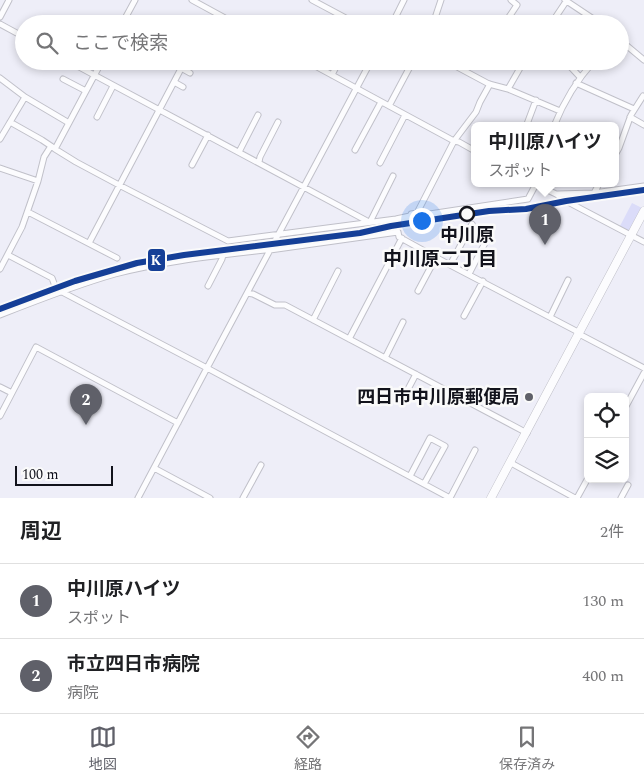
<!DOCTYPE html>
<html lang="ja">
<head>
<meta charset="utf-8">
<style>
	:root { --surface:#fff; --page:#f6f6f6; --text:#202124; --muted:#757577; --line:#e0e0e0; --accent:#5f6069 }
	body { margin:0; font-family:Spectral,"Noto Sans JP",serif; background:var(--page); color:var(--text) }
	.controls { position:absolute; right:15px; bottom:15px; display:grid; overflow:hidden; border-radius:8px; box-shadow:0 2px 8px #0003 }
	.controls button { width:45px; height:45px; display:grid; place-items:center; padding:0; border:0; border-bottom:1px solid var(--line); background:var(--surface); color:var(--text); font:25px sans-serif }
	.scale { position:absolute; left:15px; bottom:12px; width:98px; box-sizing:border-box; padding-left:5px; border:2px solid #12131c; border-top:0; font-size:14px; line-height:18px; white-space:nowrap; color:#12131c; -webkit-text-stroke:4px #fafafa; paint-order:stroke }
	.you { position:absolute; left:421px; top:220px; width:18px; height:18px; margin:-12px; border:4px solid #fff; border-radius:50%; background:#1a73e8; box-shadow:0 0 0 8px #1a73e833 }
	.badge { display:grid; place-items:center; width:32px; height:32px; border-radius:50%; background:var(--accent); color:#fff; font-size:16px; font-weight:700 }
	.pin { position:absolute; translate:-50% -41px; filter:drop-shadow(0 1px 2px #0008) }
	.pin::after { content:''; position:absolute; top:26px; width:18px; height:15px; background:inherit; clip-path:polygon(0 0,100% 0,50% 100%) }
	.popup { position:absolute; left:471px; top:122px; width:148px; height:65px; box-sizing:border-box; display:grid; place-content:center; border-radius:8px; background:var(--surface); filter:drop-shadow(0 1px 4px #0005); font-size:16px; white-space:nowrap; color:var(--muted) }
	.popup b { font-size:19px; color:var(--text) }
	.popup::after { content:''; position:absolute; left:50%; top:100%; margin-left:-10px; border:10px solid transparent; border-top-color:var(--surface) }
	.list { margin:0; padding:0; list-style:none }
	h2 { display:flex; justify-content:space-between; align-items:center; height:65px; margin:0; padding:0 20px; font-size:21px }
	h2 small { font-size:16px; font-weight:400; color:var(--muted) }
	.list li { display:grid; grid-template-columns:32px 1fr auto; gap:15px; align-items:center; box-sizing:border-box; height:75px; padding:0 20px; border-top:1px solid var(--line) }
	.list b { display:block; font-size:19px; white-space:nowrap }
	.list p { margin:0; font-size:16px; white-space:nowrap; color:var(--muted) }
	.list em { font-size:16px; font-style:normal; color:var(--muted) }
	.icon { flex:none; width:28px; height:28px; fill:none; stroke:currentColor; stroke-width:2; stroke-linecap:round; stroke-linejoin:round }
	.map { position:relative; flex:none; width:644px; height:498px; overflow:hidden }
	.search { position:absolute; background:var(--surface); box-shadow:0 2px 8px #0003; left:15px; right:15px; top:15px; height:55px; display:flex; align-items:center; gap:12px; box-sizing:border-box; padding:0 18px; border-radius:28px; color:var(--muted); font-size:19px }
	.sheet { height:215px; background:var(--surface) }
	nav { display:flex; justify-content:space-around; align-items:center; box-sizing:border-box; height:70px; border-top:1px solid var(--line); background:var(--surface); font-size:14px; color:var(--muted) }
	nav a { display:grid; justify-items:center; gap:2px }
	nav .on { color:var(--accent) }
	.map>svg:first-child { display:block }
	.green { fill:#dbdcf9 }
	.lines { fill:none; stroke-linecap:round; stroke-linejoin:round }
	.street-casing { stroke:#c0c0c9; stroke-width:7 }
	.secondary-casing { stroke:#c0c0c9; stroke-width:9 }
	.street { stroke:#fcfcfe; stroke-width:5 }
	.secondary { stroke:#fcfcfe; stroke-width:8 }
	.rail-1-casing { stroke:#fafafa; stroke-width:10 }
	.rail-1 { stroke:#153f97; stroke-width:6 }
	.stop-dot { fill:#fafafa; stroke:#12131c; stroke-width:2.5 }
	.poi-dot { fill:#5f6069; stroke:#fafafa; stroke-width:2 }
	.labels { text-anchor:middle; stroke-width:5; stroke-linejoin:round; paint-order:stroke }
	.stop-label { font-size:18px; font-weight:bold; fill:#12131c; stroke:#fafafa }
	.poi-label { font-size:18px; font-weight:bold; fill:#12131c; stroke:#fafafa; text-anchor:end }
	.neighbourhood-label { font-size:19px; font-weight:bold; fill:#12131c; stroke:#fafafa }
	.line-badge { stroke:#fafafa; stroke-width:2 }
	.badge-label { font-size:14px; text-anchor:middle; font-weight:bold; fill:#fff }
</style>
</head>
<body>
<div class="map">
<svg width="644" height="498" viewBox="0 0 644 498">
	<rect width="100%" height="100%" fill="#eeeef8"/>
	<!-- green -->
	<path class="green" d="M632,203l10,5 -12,23 -10,-5z"/>
	<g class="lines">
		<defs>
			<path id="street" d="M192,0l44,24
				M312,0l45,24
				M511,0l6,5 -8,12 9,7
				M565,0l36,24
				M0,17l9,-17
				M0,24l24,13
				M122,24l13,-24
				M392,24l12,-24
				M433,24l8,-24
				M551,24l16,-24
				M620,40l24,20
				M68,61l301,161
				M306,61l148,80 5,1 16,9
				M446,61l43,23 19,5 52,22
				M565,61l15,16
				M181,68l9,5
				M332,75l7,-14
				M0,78l25,19 44,26
				M63,79l23,12
				M174,82l9,5
				M576,83l58,26
				M508,89l16,-28
				M389,106l24,-45
				M97,117l16,-31
				M630,117l14,8
				M10,122l32,18 9,6
				M527,124l9,-24
				M554,126c10,-25 22,-45 40,-65
				M0,139l25,-42
				M55,149l21,13 43,23 109,56 168,-22 14,-3 1,-2 6,-1 37,-72 22,-29 4,-10 10,-18
				M355,150l26,-48
				M239,152l19,-37
				M615,155l4,-7 12,-33 12,-19
				M259,162l1,-5 18,-35
				M380,163l25,-48
				M192,165l16,-30
				M0,168l38,13
				M535,184l21,10 10,7 78,41
				M594,193l5,-9
				M557,194l37,-1 50,-7
				M28,212l89,46
				M417,213l3,-1 3,3 105,-16 8,-15
				M370,222l23,-46
				M89,243l95,-180
				M8,255l44,23 3,8 9,7 143,75 -69,130
				M450,265l22,-41
				M0,269l22,-42 16,-46 6,-24 7,-11 4,3 47,-88
				M469,274l16,-31
				M208,286l14,-27 1,-4
				M418,291l16,-30 3,-3
				M247,293l6,1 22,11h10l242,128
				M0,315c38,-15 76,-30 115,-41 49,-13 100,-18 150,-24h5l128,-18 1,5 51,28 130,68
				M464,316l19,-35
				M550,317l18,-37
				M313,320l25,-49
				M579,334l65,34
				M349,339l53,-101
				M385,358l18,-36
				M207,368l164,-307
				M207,368l243,130
				M0,387l12,6 24,-46 142,76
				M406,393l10,-19
				M625,408l19,-35
				M0,416l12,-23
				M511,463l64,35
				M154,468l56,30
				M410,476l20,-38 15,8 -21,38
				M243,498l18,-33
				M450,498l25,-48
				M577,498l11,-20
				M621,498l7,-13"/>
			<path id="secondary" d="M491,498l153,-287"/>
		</defs>
		<!-- street casing -->
		<use href="#street" class="street-casing"/>
		<!-- secondary casing -->
		<use href="#secondary" class="secondary-casing"/>
		<!-- street -->
		<use href="#street" class="street"/>
		<!-- secondary -->
		<use href="#secondary" class="secondary"/>
		<defs>
			<path id="rail-1" d="M0,309l75,-28 62,-18 47,-8 176,-22 31,-7 98,-15 37,-2 40,-8 78,-11"/>
		</defs>
		<!-- rail-1 casing -->
		<use href="#rail-1" class="rail-1-casing"/>
		<!-- rail-1 -->
		<use href="#rail-1" class="rail-1"/>
	</g>
	<!-- markers -->
	<circle class="stop-dot" cx="467" cy="214" r="7"/>
	<circle class="poi-dot" cx="529" cy="397" r="5"/>
	<g class="labels">
		<!-- stop labels -->
		<g class="stop-label">
			<text x="467" y="241">中川原</text>
		</g>
		<!-- poi labels -->
		<g class="poi-label">
			<text x="519" y="403">四日市中川原郵便局</text>
		</g>
		<!-- neighbourhood labels -->
		<g class="neighbourhood-label">
			<text x="440" y="265">中川原二丁目</text>
		</g>
	</g>
	<rect class="line-badge" x="147" y="248" width="19" height="24" rx="5" fill="#153f97"/>
	<g class="badge-label">
		<text x="156" y="265">K</text>
	</g>
</svg>
<div class="controls">
<button><svg class="icon" aria-label="locate" viewBox="0 0 24 24"><circle cx="12" cy="12" r="6"/><path d="M12 2v4M12 18v4M2 12h4M18 12h4"/></svg></button>
<button><svg class="icon" aria-label="layers" viewBox="0 0 24 24"><path d="M12 4l9 5-9 5-9-5zM3 14l9 5 9-5"/></svg></button>
</div>
<div class="scale">100 m</div>
<div class="you"></div>
<div class="pin badge" style="left:545px;top:245px">1</div>
<div class="popup"><b>中川原ハイツ</b>スポット</div>
<div class="pin badge" style="left:86px;top:425px">2</div>
<div class="search"><svg class="icon" aria-label="search" viewBox="0 0 24 24"><circle cx="10" cy="10" r="6"/><path d="M15 15l6 6"/></svg>ここで検索</div>
</div>
<section class="sheet">
<h2>周辺<small>2件</small></h2>
<ul class="list">
<li><span class="badge">1</span><div><b>中川原ハイツ</b><p>スポット</p></div><em>130 m</em></li>
<li><span class="badge">2</span><div><b>市立四日市病院</b><p>病院</p></div><em>400 m</em></li>
</ul>
</section>
<nav>
<a class="on"><svg class="icon" aria-label="map" viewBox="0 0 24 24"><path d="M3 6l6-2 6 2 6-2v14l-6 2-6-2-6 2zM9 4v14M15 6v14"/></svg>地図</a>
<a><svg class="icon" aria-label="directions" viewBox="0 0 24 24"><path d="M12 3l9 9-9 9-9-9zM9 14v-3h6M13 9l2 2-2 2"/></svg>経路</a>
<a><svg class="icon" aria-label="saved" viewBox="0 0 24 24"><path d="M7 4h10v16l-5-4-5 4z"/></svg>保存済み</a>
</nav>
</body>
</html>
